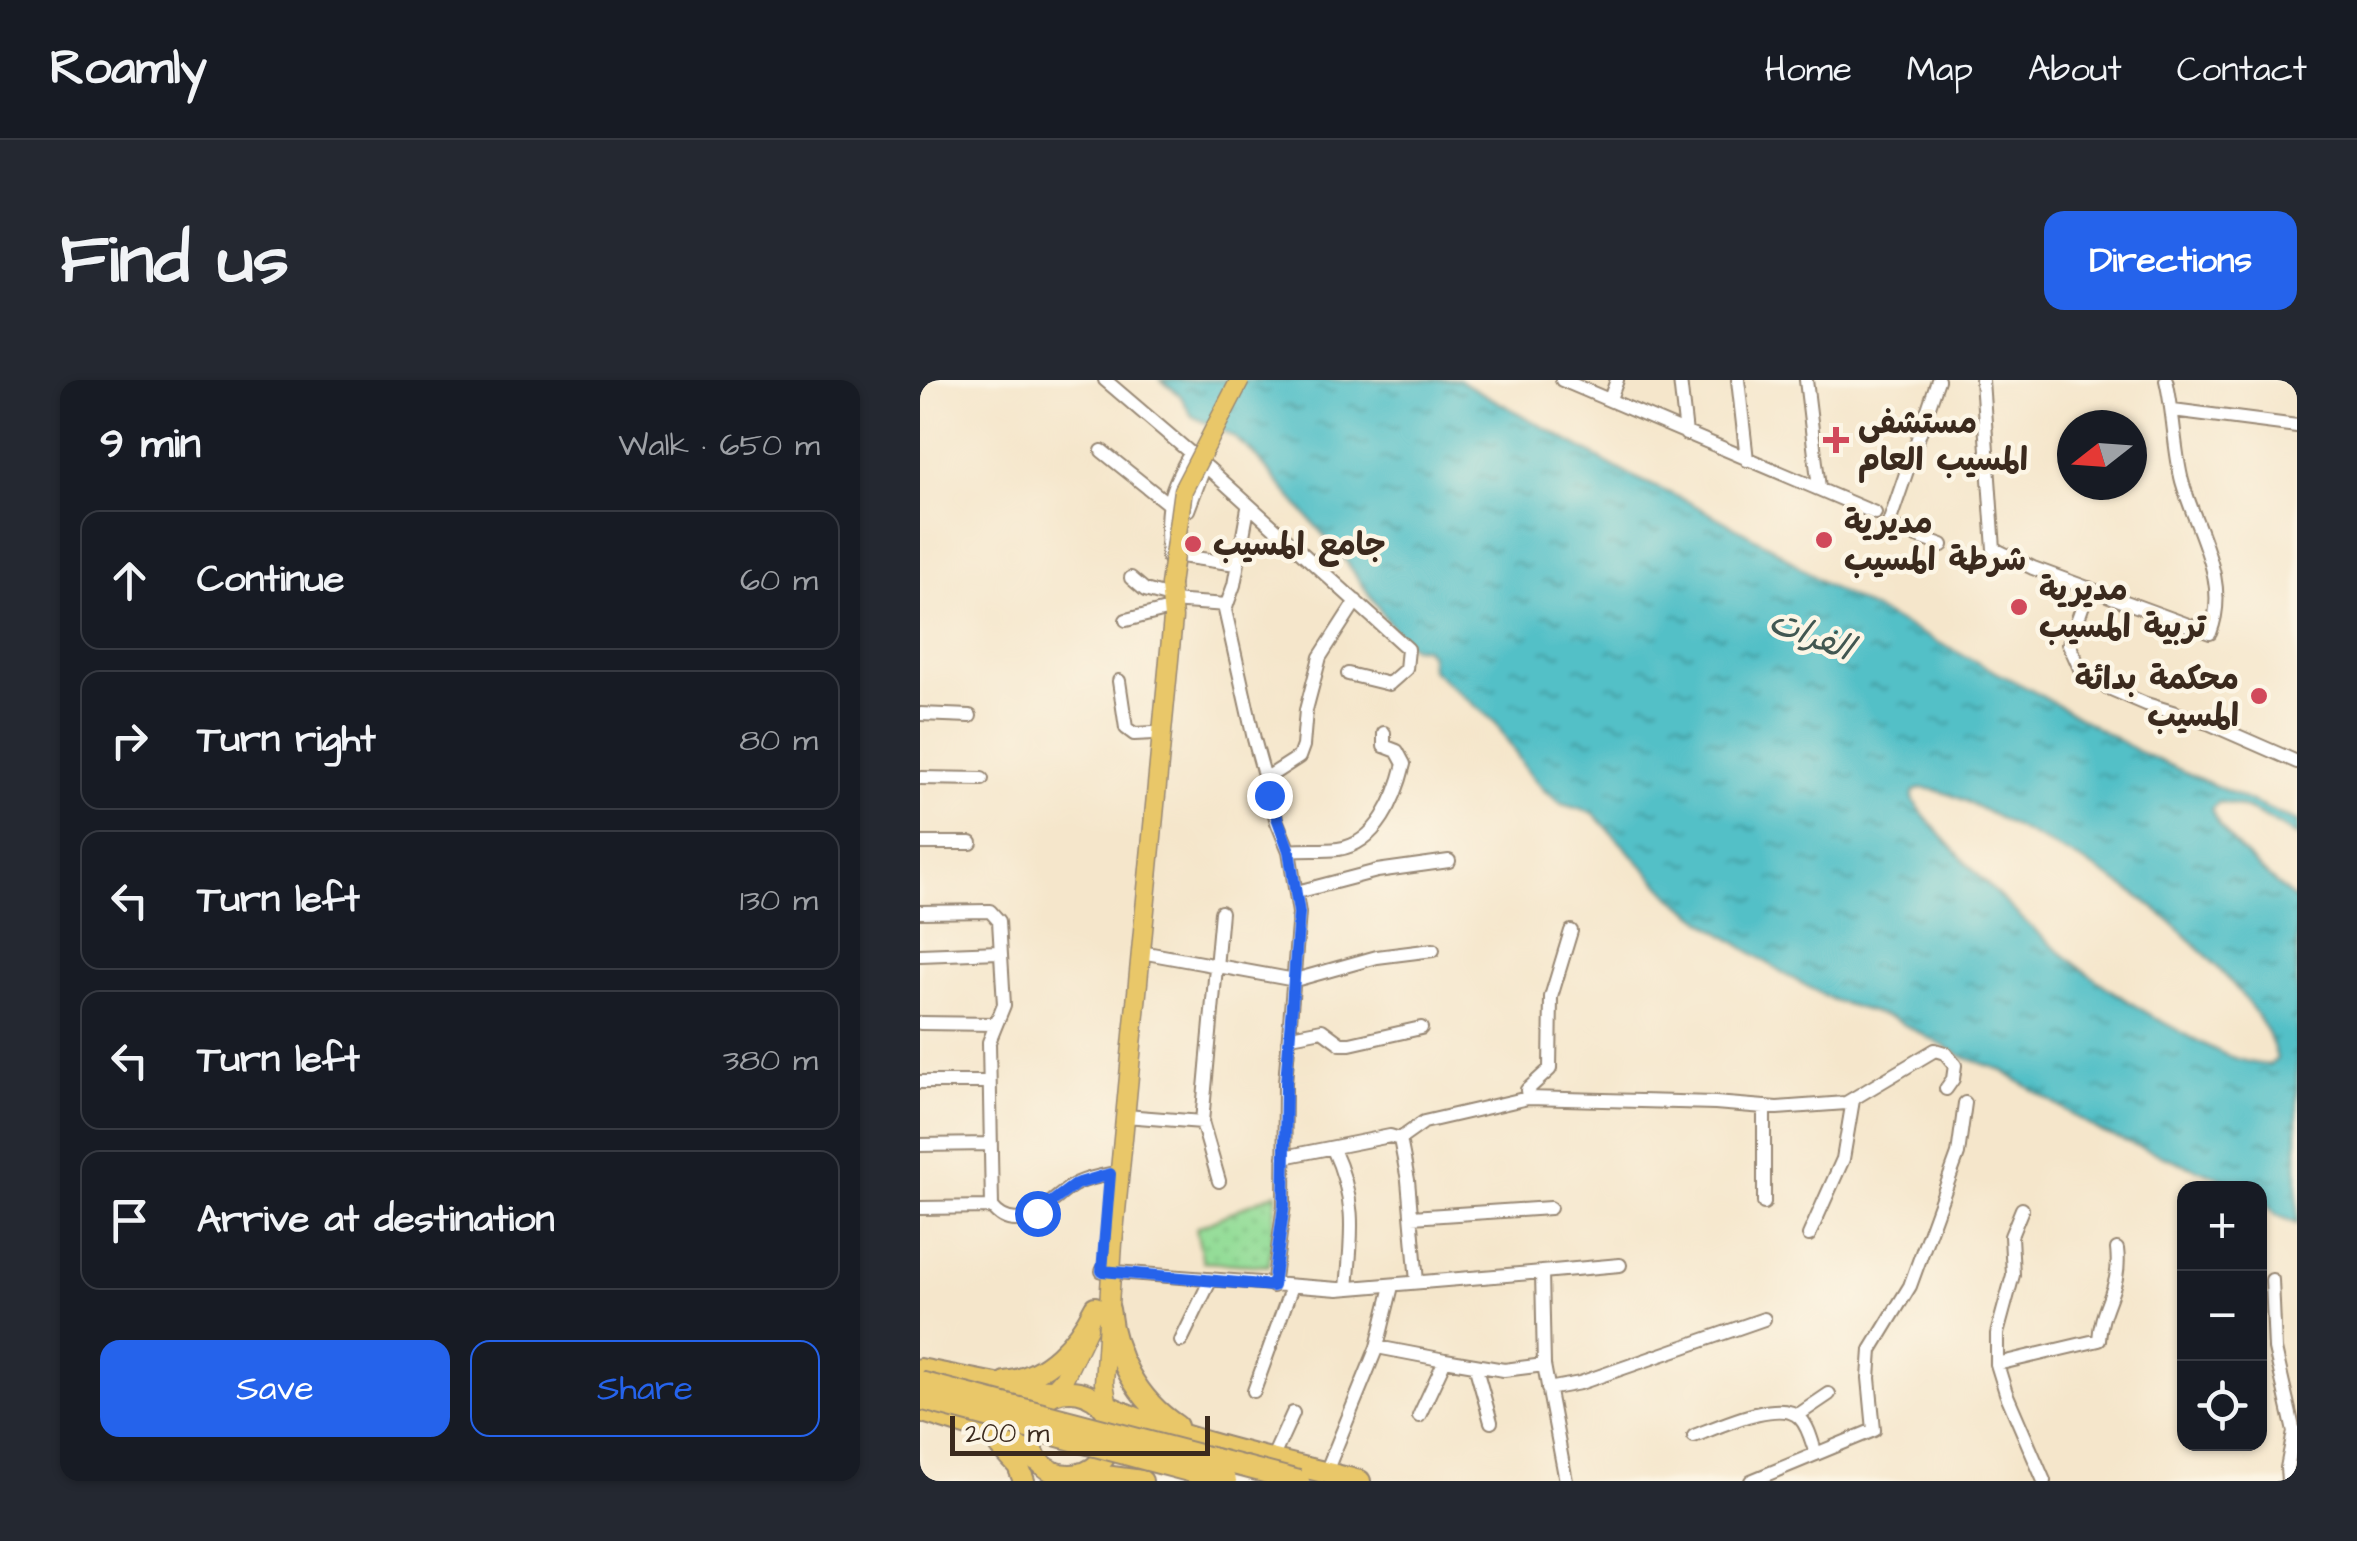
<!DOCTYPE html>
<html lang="en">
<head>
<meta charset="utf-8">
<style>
	:root { --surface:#171b24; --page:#242831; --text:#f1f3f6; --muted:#9ea1a6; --line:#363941; --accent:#2563eb }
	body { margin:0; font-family:"Architects Daughter","Playpen Sans Arabic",sans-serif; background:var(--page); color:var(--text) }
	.controls { position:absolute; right:30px; bottom:30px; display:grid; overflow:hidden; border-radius:20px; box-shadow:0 2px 8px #0004 }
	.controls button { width:90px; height:90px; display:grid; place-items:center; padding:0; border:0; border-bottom:2px solid var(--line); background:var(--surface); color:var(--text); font:50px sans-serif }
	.compass { position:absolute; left:1137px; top:30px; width:90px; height:90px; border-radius:50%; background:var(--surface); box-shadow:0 2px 8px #0004; rotate:253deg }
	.scale { position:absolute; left:30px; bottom:25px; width:260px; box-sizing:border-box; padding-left:10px; border:5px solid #3b2a1e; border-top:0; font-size:28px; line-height:35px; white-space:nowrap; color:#3b2a1e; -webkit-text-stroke:8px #fcf5e5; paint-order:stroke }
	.stop { position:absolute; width:30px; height:30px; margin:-22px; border:8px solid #2563eb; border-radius:50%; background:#fff }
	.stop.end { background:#2563eb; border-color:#fff; box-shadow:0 2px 10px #0008 }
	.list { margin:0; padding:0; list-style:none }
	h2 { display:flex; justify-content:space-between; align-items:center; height:130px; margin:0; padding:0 40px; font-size:42px }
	h2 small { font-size:32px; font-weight:400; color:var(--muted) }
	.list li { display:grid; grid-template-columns:65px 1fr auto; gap:30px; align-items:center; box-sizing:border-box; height:140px; margin:0 20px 20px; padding:0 20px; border:2px solid var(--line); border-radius:20px }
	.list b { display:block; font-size:38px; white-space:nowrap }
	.list em { font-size:32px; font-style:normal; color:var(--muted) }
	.actions { display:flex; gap:20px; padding:30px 40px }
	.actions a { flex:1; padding:22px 0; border:2px solid var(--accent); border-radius:20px; text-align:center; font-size:35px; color:var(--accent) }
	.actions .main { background:var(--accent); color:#fff }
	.icon { flex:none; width:55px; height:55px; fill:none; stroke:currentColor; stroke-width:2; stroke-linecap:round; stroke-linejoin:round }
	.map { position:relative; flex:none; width:1377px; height:1101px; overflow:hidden; border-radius:20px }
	header { display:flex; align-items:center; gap:60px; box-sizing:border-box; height:140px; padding:0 50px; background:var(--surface); border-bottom:2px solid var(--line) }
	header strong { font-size:48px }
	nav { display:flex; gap:55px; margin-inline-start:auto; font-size:35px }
	.intro { display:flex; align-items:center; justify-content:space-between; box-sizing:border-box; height:240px; padding:0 60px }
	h1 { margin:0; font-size:70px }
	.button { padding:25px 45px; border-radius:20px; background:var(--accent); color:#fff; font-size:35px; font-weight:700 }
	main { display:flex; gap:60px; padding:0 60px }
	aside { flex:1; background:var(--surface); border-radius:20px; box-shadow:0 2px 8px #0004 }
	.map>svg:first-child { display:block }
	.park { fill:url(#park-dots); stroke:#68845b; stroke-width:2.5 }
	.water { fill:url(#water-ripples); stroke:#467572; stroke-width:2.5; fill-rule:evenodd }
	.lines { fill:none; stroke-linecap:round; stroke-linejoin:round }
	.minor-casing { stroke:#988874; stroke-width:16 }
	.major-casing { stroke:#988874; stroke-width:21 }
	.highway-casing { stroke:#988874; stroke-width:24 }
	.minor { stroke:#fff; stroke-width:12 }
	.major { stroke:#e9c769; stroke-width:18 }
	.highway { stroke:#e9c769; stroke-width:20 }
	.major-bridge-casing { stroke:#988874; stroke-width:21; stroke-linecap:butt }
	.highway-bridge-casing { stroke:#988874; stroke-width:24; stroke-linecap:butt }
	.major-bridge { stroke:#e9c769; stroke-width:18 }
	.highway-bridge { stroke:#e9c769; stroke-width:20 }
	.route { stroke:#2563eb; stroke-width:12 }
	.poi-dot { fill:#d1495b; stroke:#fcf5e5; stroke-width:4 }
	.labels { text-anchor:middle; stroke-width:9; stroke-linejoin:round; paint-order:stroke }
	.poi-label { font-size:32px; font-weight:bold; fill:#3b2a1e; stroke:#fcf5e5; text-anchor:start }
	.water-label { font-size:35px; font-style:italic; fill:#425751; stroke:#fcf5e5 }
</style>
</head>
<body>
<header>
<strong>Roamly</strong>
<nav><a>Home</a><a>Map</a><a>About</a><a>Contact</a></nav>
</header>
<div class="intro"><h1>Find us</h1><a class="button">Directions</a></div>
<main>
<aside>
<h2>9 min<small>Walk · 650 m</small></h2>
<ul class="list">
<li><svg class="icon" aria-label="ahead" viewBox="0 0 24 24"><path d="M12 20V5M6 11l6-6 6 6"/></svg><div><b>Continue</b></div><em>60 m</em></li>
<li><svg class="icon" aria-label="right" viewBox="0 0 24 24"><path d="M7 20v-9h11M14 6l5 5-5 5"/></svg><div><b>Turn right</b></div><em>80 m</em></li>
<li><svg class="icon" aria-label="left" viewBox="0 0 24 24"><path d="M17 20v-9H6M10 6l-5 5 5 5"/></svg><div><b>Turn left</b></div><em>130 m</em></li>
<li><svg class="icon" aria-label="left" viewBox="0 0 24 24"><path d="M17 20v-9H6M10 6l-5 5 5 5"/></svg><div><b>Turn left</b></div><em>380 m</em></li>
<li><svg class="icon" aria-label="arrive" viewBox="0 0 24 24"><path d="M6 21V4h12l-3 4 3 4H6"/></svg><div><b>Arrive at destination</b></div></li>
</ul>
<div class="actions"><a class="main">Save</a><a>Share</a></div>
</aside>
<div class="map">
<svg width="1377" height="1101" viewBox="0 0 1377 1101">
	<defs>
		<pattern id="park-dots" width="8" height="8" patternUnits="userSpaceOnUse" patternTransform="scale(2.5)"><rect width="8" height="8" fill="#94dd98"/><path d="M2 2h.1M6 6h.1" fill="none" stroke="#80be83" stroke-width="1.8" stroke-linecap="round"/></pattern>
		<pattern id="water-ripples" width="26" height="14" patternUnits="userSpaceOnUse" patternTransform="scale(2.5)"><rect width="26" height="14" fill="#52c0c7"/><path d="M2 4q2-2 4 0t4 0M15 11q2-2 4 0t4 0" fill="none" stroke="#459ca1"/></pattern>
	</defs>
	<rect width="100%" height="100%" fill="#fcf5e5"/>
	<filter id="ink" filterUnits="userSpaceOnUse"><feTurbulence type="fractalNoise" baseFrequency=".01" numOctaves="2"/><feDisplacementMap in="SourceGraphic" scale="20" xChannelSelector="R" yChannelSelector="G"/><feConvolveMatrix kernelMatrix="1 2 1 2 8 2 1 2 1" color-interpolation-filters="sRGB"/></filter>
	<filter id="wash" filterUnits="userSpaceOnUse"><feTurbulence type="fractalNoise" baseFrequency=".0048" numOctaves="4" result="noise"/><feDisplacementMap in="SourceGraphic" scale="40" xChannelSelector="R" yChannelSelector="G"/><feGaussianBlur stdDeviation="2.25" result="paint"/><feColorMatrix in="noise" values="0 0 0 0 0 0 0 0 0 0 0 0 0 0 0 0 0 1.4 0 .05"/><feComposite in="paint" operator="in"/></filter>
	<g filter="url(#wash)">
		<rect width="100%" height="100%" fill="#f5e6cb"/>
		<!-- park -->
		<path class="park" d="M357,812l-8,74 -66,-4 -7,-34z"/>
		<!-- water -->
		<path class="water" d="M241,0h298l168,94 60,27 86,47 51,36 207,106 108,62 158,70v15c-24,-15 -49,-32 -78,-35l-8,7c12,30 60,71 86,92v323l-21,-9 -16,-17v-10h-14l-145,-56 -102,-63 -35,-12 -72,-39 -57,-17 -47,-25 -75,-48 -41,-31 -79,-84 -31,-9 -16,-12 -19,-21 -31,-48 -65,-54 -1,-14 -5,-7 -13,-1 -16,-14 -50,-72 -94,-109 -18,-15 -42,-21 -12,-21zM1000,408c35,2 69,26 99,41 91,44 143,75 211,152 20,23 40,47 47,78l-8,6c-31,-1 -59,-17 -86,-32 -108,-56 -179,-126 -259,-217l-11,-17v-7z"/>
	</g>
	<g filter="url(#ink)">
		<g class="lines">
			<defs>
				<path id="minor" d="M185,0l103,88 200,181 -2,20 -17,15 -41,-10
					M642,0l313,133
					M760,0l6,54
					M818,0l9,80
					M886,0l13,108
					M1018,0l-50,146 54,19
					M1062,0l12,169 39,19 177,65c21,-52 -14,-102 -28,-152 -8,-31 -8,-68 -16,-101
					M690,19l7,-19
					M1253,30l124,16
					M182,71l65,52
					M328,128l-14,77 -9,25 29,129 23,83 12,29 10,62 -14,170 -1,122 -11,81
					M268,130l16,-42
					M261,176l55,8
					M248,178c-2,-48 -3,-62 22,-104
					M211,198l14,12 25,7
					M1169,208l-20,56 12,27 11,10 54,23 62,19 89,39
					M250,221l57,4
					M206,240l44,-11
					M199,301l7,47 8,6 20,-1
					M0,334l50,2
					M0,398l62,1
					M345,399l34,-22 4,-11 3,-36 14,-53 36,-56
					M0,463h51
					M369,471c16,-2 33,0 49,-2 39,-5 58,-52 66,-85l-7,-13 -13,-5v-13
					M377,512l80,-21 72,-10
					M0,532l70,-1 9,10 5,84 -15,37 3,165c26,33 58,-6 80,-21 11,-7 26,-9 38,-12
					M221,572l154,28 82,-23 56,-7
					M0,575l79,-3
					M0,643l75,1
					M371,656l31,-6 19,14h9l71,-16
					M0,702h68
					M608,718l-1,-8 23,-21 1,-72 20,-66
					M205,736l77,6
					M480,759l24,-17 104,-24 187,5 62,5 69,-5 89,-53 10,3 10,12 -2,14 -7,10
					M0,765l69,-1
					M413,769c24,52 19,84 14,139
					M364,777l106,-21 10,3 8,41 9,102
					M299,801l-17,-59 19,-210
					M844,823v-96
					M0,828l72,-1
					M1102,829l-11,27 2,39 -16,59v30l9,29 38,88
					M492,837l138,-9
					M889,855l34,-76 10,-59
					M182,891l236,18 204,-17
					M1352,900l3,69 19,83 -7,36 1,13
					M261,961l29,-60
					M457,967l68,13
					M1077,984l102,-24c2,-36 23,-51 18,-91
					M555,985l16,57
					M628,1009l32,-6 184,-64
					M334,1011l38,-105
					M878,1035l31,-21
					M499,1036l26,-56 59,10 40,-5
					M774,1056c24,-9 86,-39 106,-18 9,9 12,25 16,36
					M352,1079l21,-46
					M406,1092l51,-125 15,-61
					M646,1101l-22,-116 -2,-93 78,-7
					M831,1101l123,-51 -5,-52 2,-28 39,-64 48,-132 7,-51"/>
				<path id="major" d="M123,1021l21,-23 24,-50
					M191,1044l-7,-41 9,-140 60,-625 -3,-33"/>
				<path id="highway" d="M189,929c5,46 28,91 68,117
					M0,989l91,18 51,4
					M85,1002c42,-5 72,-39 90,-75
					M108 1053a42 42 0 1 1 84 0a42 42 0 1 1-84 0Z
					M169,1016c83,44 181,62 271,85
					M0,1031l64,20 54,30
					M79,1065l19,21 6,15
					M162,1093l60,8"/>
			</defs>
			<!-- minor casing -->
			<use href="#minor" class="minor-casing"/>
			<!-- major casing -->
			<use href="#major" class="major-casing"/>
			<!-- highway casing -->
			<use href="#highway" class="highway-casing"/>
			<!-- minor -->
			<use href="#minor" class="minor"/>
			<!-- major -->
			<use href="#major" class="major"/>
			<!-- highway -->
			<use href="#highway" class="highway"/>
			<defs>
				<path id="major-bridge" d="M250,205l13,-95 57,-110"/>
				<path id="highway-bridge" d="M0,1002l379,99
					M0,1019l306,82"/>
			</defs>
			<!-- major-bridge casing -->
			<use href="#major-bridge" class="major-bridge-casing"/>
			<!-- highway-bridge casing -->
			<use href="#highway-bridge" class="highway-bridge-casing"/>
			<!-- major-bridge -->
			<use href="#major-bridge" class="major-bridge"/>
			<!-- highway-bridge -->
			<use href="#highway-bridge" class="highway-bridge"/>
		</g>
	</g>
	<g class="lines" filter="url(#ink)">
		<!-- route -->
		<path class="route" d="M117,833l39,-29 34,-10 -8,97 171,15 11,-81 2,-122 13,-170 -10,-62 -20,-56"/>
	</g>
	<!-- markers -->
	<g class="poi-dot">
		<path d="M911 45h10v10h10v10h-10v10h-10v-10h-10v-10h10z"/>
		<circle cx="904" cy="160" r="10"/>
		<circle cx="273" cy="164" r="10"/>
		<circle cx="1099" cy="227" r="10"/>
		<circle cx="1339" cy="316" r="10"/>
	</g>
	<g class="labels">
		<!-- poi labels -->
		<g class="poi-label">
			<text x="938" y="53">مستشفى<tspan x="938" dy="37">المسيب العام</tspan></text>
			<text x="924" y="153">مديرية<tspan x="924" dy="37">شرطة المسيب</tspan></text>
			<text x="293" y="175">جامع المسيب</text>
			<text x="1119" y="220">مديرية<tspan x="1119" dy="37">تربية المسيب</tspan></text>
			<text x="1319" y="309" text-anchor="end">محكمة بدائة<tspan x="1319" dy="37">المسيب</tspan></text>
		</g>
		<!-- water labels -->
		<g class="water-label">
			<text transform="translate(891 254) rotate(21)" y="12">الفرات</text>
		</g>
	</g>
</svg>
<div class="controls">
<button>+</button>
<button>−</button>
<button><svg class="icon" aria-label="locate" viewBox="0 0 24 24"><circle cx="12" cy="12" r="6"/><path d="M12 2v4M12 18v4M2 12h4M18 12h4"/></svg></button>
</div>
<svg class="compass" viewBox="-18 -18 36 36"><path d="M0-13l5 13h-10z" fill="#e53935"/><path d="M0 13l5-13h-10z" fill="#9ea1a6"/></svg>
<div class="scale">200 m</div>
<div class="stop" style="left:117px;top:833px"></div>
<div class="stop end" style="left:349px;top:415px"></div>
</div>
</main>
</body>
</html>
